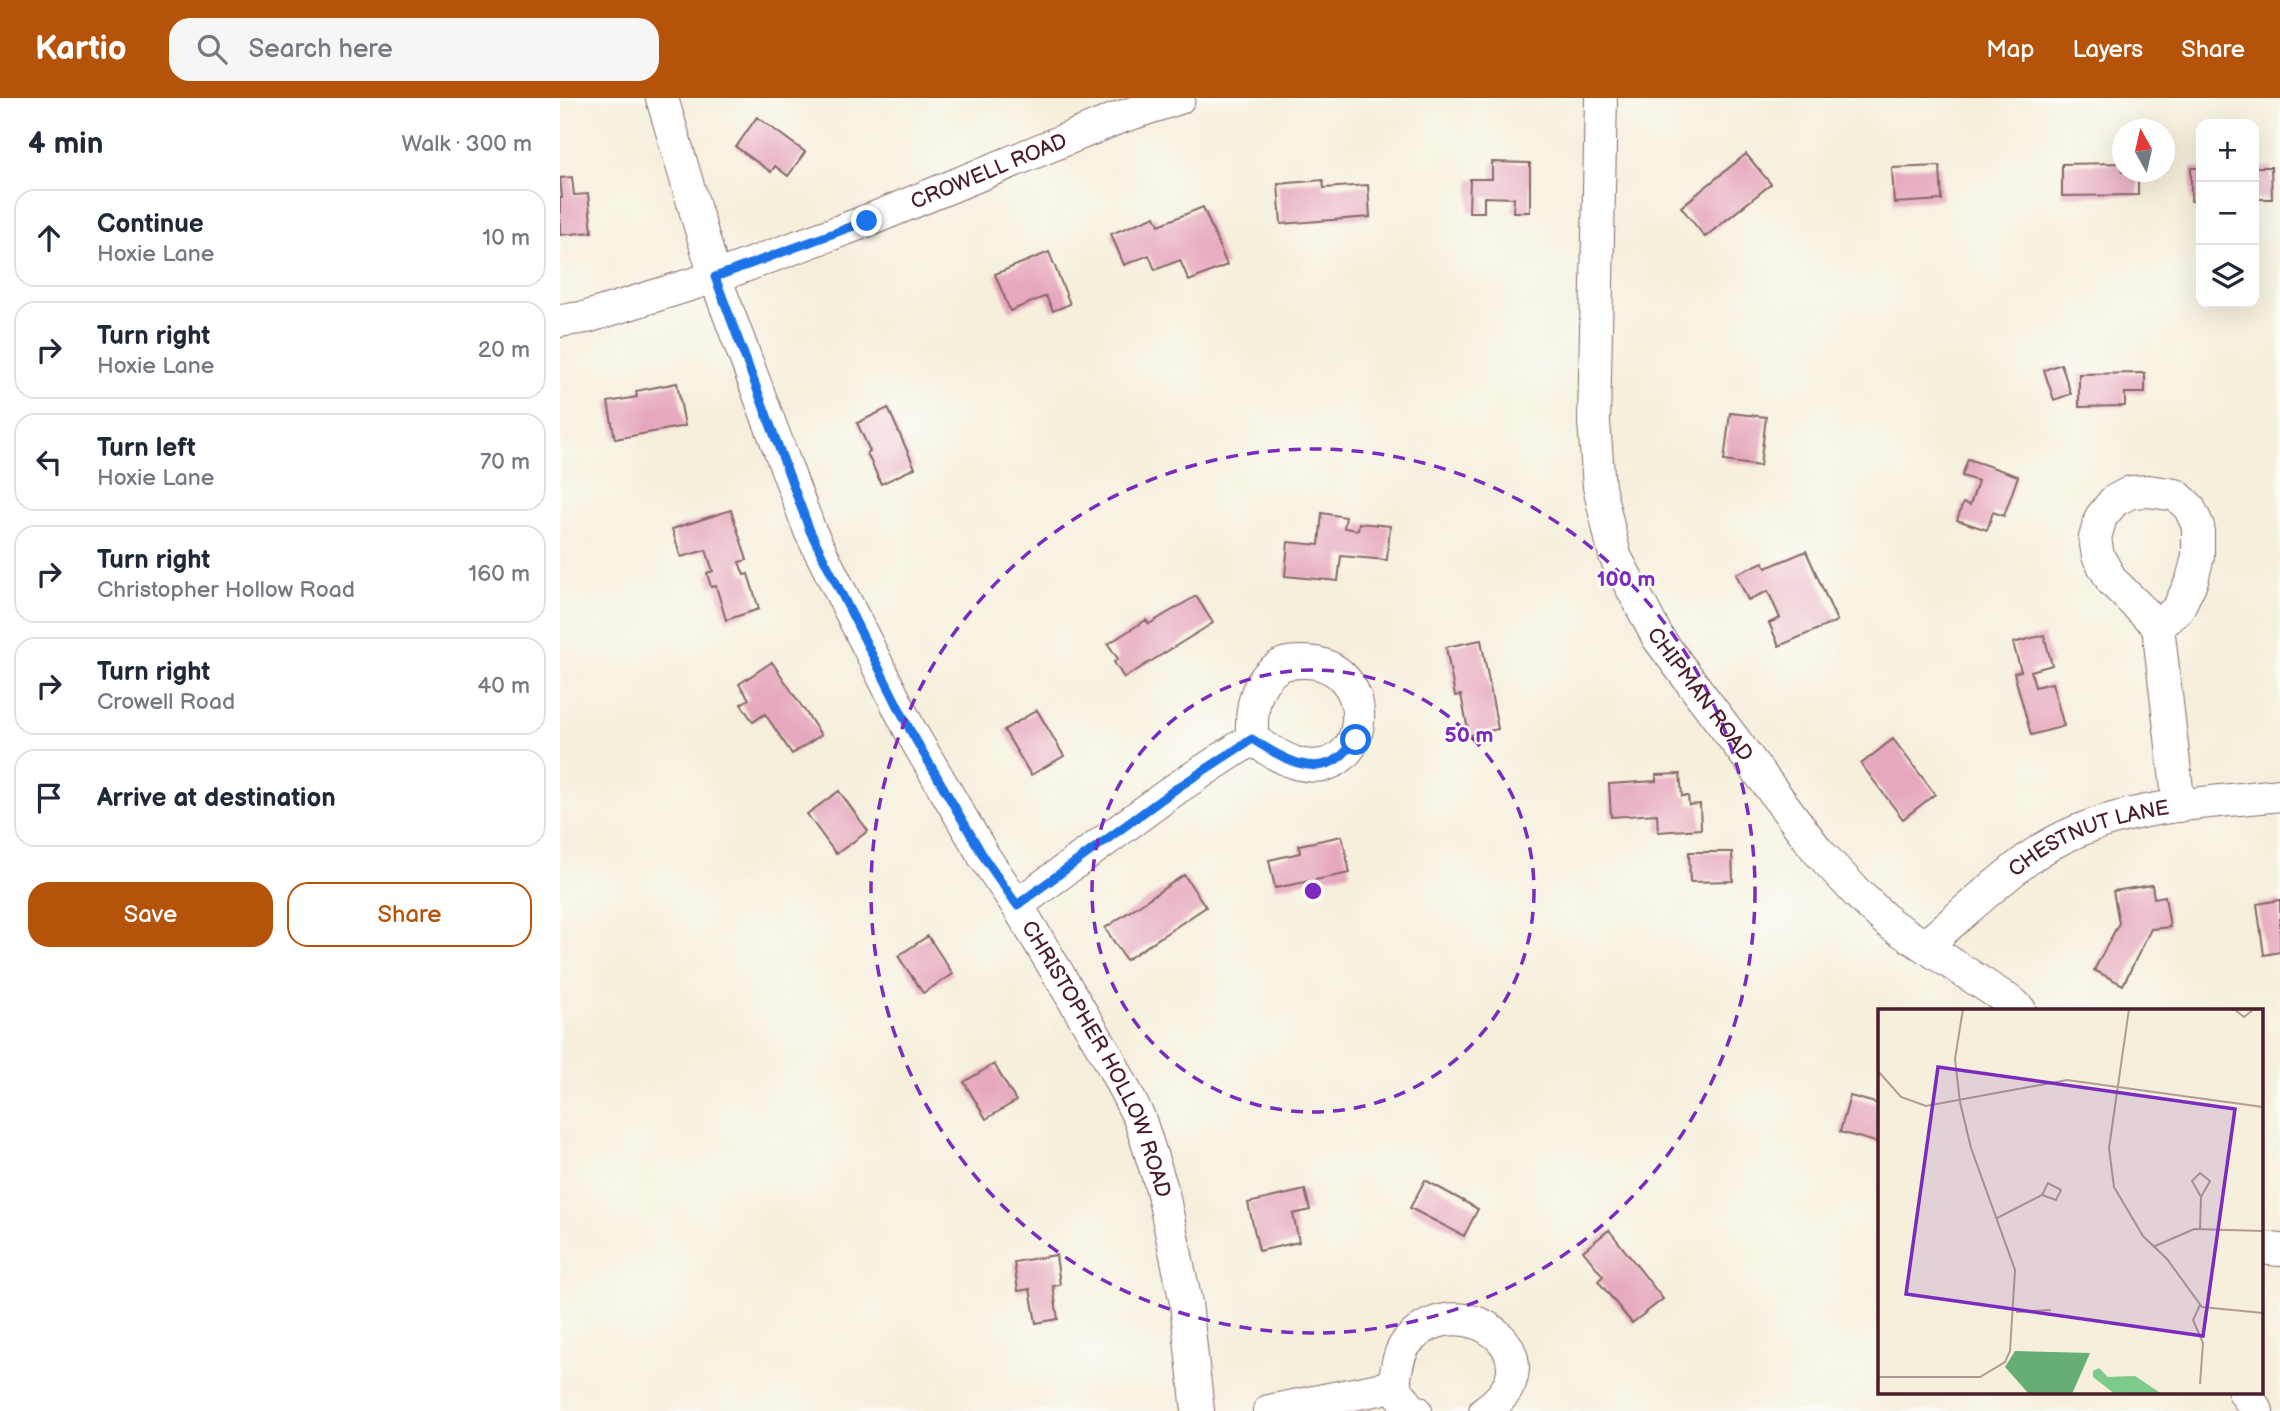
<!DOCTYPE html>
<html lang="en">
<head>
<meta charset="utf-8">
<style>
	:root { --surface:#fff; --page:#f6f6f7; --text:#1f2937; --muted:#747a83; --line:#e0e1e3; --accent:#b45309 }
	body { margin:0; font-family:"Balsamiq Sans",sans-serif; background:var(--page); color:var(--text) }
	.controls { position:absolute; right:21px; top:21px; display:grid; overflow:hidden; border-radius:14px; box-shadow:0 7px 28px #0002 }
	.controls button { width:63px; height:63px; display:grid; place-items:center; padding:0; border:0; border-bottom:2px solid var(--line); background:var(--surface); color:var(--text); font:35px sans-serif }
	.compass { position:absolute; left:1552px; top:21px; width:63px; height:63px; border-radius:50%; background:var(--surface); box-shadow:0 7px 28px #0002; rotate:352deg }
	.stop { position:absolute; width:21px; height:21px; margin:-16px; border:5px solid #1a73e8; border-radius:50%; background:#fff }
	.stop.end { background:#1a73e8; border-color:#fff; box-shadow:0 2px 7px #0008 }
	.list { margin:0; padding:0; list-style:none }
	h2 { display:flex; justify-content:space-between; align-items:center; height:91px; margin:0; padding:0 28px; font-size:30px }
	h2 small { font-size:23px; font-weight:400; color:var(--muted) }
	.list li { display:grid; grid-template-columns:46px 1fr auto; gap:21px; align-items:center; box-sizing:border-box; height:98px; margin:0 14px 14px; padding:0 14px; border:2px solid var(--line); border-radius:21px }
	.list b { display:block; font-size:26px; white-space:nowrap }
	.list p { margin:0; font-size:23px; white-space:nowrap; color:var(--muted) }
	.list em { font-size:23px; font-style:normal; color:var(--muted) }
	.actions { display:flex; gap:14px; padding:21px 28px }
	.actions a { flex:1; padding:16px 0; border:2px solid var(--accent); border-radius:21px; text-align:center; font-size:24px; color:var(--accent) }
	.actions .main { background:var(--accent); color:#fff }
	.icon { flex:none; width:38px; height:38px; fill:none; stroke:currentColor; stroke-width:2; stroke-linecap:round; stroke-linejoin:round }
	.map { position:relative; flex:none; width:1720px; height:1313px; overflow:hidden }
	header { display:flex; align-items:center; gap:42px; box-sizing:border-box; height:98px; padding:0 35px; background:var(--accent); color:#fff }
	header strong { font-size:33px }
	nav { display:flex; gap:38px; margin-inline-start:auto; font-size:24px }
	.search { width:490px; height:63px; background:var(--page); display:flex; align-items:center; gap:18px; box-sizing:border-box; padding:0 24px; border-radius:21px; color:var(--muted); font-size:26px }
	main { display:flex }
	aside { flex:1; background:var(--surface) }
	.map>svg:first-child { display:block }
	.building { fill:#e6a8be }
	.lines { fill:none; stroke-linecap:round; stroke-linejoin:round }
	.minor-casing { stroke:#866869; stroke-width:34 }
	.minor { stroke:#fff; stroke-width:32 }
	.route { stroke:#1a73e8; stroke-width:9 }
	.ring { fill:none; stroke:#7b2cbf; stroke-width:3.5; stroke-dasharray:12 9 }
	.labels { text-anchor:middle; stroke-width:5; stroke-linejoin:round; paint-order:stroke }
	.street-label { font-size:21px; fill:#4a1f2b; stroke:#fdfcf7 }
	.inset-road { fill:none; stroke:#b19c95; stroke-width:2 }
	.view { fill:#7b2cbf; fill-opacity:0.15; stroke:#7b2cbf; stroke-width:3.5 }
	.inset-edge { fill:none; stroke:#4a1f2b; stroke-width:3.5 }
	.centre { fill:#7b2cbf; stroke:#fdfcf7; stroke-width:3.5 }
	.ring-label { font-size:21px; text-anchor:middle; font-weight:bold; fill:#7b2cbf; stroke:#fdfcf7; stroke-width:5; stroke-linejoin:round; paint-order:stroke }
</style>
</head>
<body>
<header>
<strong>Kartio</strong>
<div class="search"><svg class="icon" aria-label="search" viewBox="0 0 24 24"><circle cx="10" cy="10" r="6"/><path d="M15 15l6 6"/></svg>Search here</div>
<nav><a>Map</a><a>Layers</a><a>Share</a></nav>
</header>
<main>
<aside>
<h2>4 min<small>Walk · 300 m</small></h2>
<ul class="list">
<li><svg class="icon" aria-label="ahead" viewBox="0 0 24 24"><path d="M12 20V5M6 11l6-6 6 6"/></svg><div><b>Continue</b><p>Hoxie Lane</p></div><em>10 m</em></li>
<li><svg class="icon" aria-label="right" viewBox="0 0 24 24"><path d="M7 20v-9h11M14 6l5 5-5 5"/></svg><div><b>Turn right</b><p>Hoxie Lane</p></div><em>20 m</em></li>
<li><svg class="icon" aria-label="left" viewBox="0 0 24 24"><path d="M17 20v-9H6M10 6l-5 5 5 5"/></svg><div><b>Turn left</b><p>Hoxie Lane</p></div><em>70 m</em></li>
<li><svg class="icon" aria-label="right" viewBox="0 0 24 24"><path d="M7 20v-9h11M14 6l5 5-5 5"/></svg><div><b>Turn right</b><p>Christopher Hollow Road</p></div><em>160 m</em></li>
<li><svg class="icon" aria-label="right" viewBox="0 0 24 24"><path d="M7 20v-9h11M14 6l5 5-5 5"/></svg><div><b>Turn right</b><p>Crowell Road</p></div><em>40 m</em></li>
<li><svg class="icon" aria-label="arrive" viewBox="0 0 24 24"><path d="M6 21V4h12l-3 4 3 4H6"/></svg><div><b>Arrive at destination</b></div></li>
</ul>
<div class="actions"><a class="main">Save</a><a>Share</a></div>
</aside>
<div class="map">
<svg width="1720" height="1313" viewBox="0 0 1720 1313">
	<rect width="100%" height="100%" fill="#fdfcf7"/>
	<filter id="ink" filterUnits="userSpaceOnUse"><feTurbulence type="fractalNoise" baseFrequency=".0143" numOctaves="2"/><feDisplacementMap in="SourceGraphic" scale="14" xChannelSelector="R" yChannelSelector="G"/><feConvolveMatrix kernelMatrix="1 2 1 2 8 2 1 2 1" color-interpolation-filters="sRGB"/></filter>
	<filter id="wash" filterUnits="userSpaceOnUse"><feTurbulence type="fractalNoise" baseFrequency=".00686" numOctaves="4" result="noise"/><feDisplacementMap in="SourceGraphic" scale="28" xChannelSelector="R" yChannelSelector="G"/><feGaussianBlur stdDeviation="1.57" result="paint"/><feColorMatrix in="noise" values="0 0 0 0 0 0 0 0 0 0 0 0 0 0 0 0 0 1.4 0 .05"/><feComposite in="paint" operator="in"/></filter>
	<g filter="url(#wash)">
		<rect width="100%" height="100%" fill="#f5efdb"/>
		<g id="blocks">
			<!-- building -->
			<path class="building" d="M197,19l48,35 -17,24 -13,-10 -4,6 -35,-25z
				M1186,56l25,30 -66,53 -24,-30z
				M932,64l38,1v49h-17l1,-14 -30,-1v15h-15l1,-33h22z
				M1562,65v9h16v23l-76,1v-32z
				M1380,68l2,34 -48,3 -2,-35z
				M1694,69h17l1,32h-18z
				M1631,70h10v32l-10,1z
				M12,79l2,18 14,-1 4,38 -32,3v-37h2l-2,-20z
				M763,82l1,8 44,-3 2,32 -89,7 -3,-40z
				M643,109l24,58 -38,16 -9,-21 -25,10 -6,-15 -25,10 -13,-31 44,-18 4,9z
				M489,154l21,52 -17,7 -7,-15 -36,15 -15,-37z
				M1501,266l10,30 -17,6 -10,-30z
				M1585,275v20h-20v13l-46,1v-33z
				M117,285l8,43 -70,13 -7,-37 29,-5 -1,-6z
				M328,310l27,60 -34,16 -14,-31 3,-2 -13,-28z
				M1170,315l36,4 -6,49 -36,-5z
				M1408,361l50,17 -14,40 -11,-4 -6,18 -30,-10 6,-17 7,2 8,-24 -16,-5z
				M171,412l16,50 -8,2 5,13 4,-1 11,35 -33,11 -10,-34 -5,1 -4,-14 6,-2 -7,-21 -25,7 -9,-28z
				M762,415l24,4 -2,11 14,2 1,-7 31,3 -3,34 -46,-4 -3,25 -53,-5 3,-34 31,3z
				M1246,453l31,70 -58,25 -10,-23 11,-5 -12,-27 -20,9 -12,-26 27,-12 3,6z
				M636,498l17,27 -89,55 -10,-16 4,-3 -10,-15 38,-24 3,4z
				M1484,537l8,30 -21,6 4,16 17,-4 12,43 -33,9 -17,-62 7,-2 -8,-28z
				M921,542l17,89 -29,6 -8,-40 -6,1 -9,-49z
				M212,564l49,73 -29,19 -27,-40 -12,8 -12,-18 8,-5 -10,-15z
				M477,612l27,46 -33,19 -27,-45z
				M1333,641l42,55 -32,25 -42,-55z
				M1120,676l2,22h6l1,9 11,-1 1,25 -43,3 -1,-18 -46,3 -2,-33 47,-3v-6z
				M279,693l29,40 -32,23 -29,-40z
				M782,738l8,37 -75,15 -6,-28 31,-7 -1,-8z
				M1129,754h43l1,29 -43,1z
				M624,777l22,32 -80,53 -21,-32z
				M1592,787l2,13 11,-2 5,31 -19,2 -28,56 -29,-15 25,-47 -6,-32z
				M1720,802v52l-16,3 -7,-51z
				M368,838l25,38 -30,19 -25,-37z
				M434,966l22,37 -30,18 -22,-37z
				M1290,998l29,8v39l-39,-11z
				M865,1082l53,29 -14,27 -54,-28z
				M745,1092l5,20 -17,4 6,28 -40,9 -11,-48z
				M1049,1132l54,69 -31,24 -34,-42 5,-5 -20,-25z
				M496,1157l4,30 -7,1 5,33 -22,4 -6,-34 -12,2 -4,-29z"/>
		</g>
	</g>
	<g filter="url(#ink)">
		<use href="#blocks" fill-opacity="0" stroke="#866869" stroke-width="2"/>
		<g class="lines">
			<defs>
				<g id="minor">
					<path id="s1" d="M102,0l53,179 95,254 100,199 75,128 32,47 91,152 32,63 22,69 24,114 12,108"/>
					<path id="s2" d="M1041,0l-7,324 5,65 16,69 43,82 159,212 40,43 32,30 125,81 6,6"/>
					<path id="s3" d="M0,223l27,-4 128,-40 152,-56 251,-103 61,-20"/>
					<path d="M1598,528l20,-17 14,-29 6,-24v-30l-9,-19 -13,-12 -28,-4 -17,1 -17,9 -13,16 -6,21 3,18 14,25 46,45 21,180"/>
					<path d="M457,807l160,-117 75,-49c-1,-27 1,-56 26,-72 7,-5 17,-5 26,-5 75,0 71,119 -5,102 -16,-4 -33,-16 -47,-25"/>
					<path id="s4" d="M1365,848c35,-30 69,-62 107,-90 69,-50 166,-52 248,-61"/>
					<path d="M1701,1150l19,2"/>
					<path d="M1684,1294l13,19"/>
					<path d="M709,1313l125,-25"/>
					<path d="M856,1313l-5,-2 -17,-23c2,-15 4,-35 15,-46 55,-58 152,18 76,71"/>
				</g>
			</defs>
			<!-- minor casing -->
			<use href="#minor" class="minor-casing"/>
			<!-- minor -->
			<use href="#minor" class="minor"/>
		</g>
	</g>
	<g class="lines" filter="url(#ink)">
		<!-- route -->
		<path class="route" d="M307,123l-152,56 95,254 100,199 75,129 32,46 160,-117 75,-49c24,15 61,41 89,17 5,-4 10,-11 15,-16"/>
	</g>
	<!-- distance rings -->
	<g class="ring">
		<circle cx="753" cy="793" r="221"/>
		<circle cx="753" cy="793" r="442"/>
	</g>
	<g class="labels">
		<!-- street labels -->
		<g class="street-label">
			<text dy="7" stroke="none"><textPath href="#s3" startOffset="455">CROWELL ROAD</textPath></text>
			<text dy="7" stroke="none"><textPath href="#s2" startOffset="623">CHIPMAN ROAD</textPath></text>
			<text dy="7" stroke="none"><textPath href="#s4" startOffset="200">CHESTNUT LANE</textPath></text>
			<text dy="7" stroke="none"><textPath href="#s1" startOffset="1060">CHRISTOPHER HOLLOW ROAD</textPath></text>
		</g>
	</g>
	<!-- overview -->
	<g transform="translate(1318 911)">
		<rect width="385" height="385" fill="#f5efdb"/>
		<path d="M137,342l75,2 -18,41h-43l-24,-27z" fill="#65af77"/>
		<path d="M221,359l9,9 27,-1 27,18h-47l-22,-17v-6z" fill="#7ccb8b"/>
		<path class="inset-road" d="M251,0l-20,139 5,39 29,49 24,23 35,48 61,6M356,0l10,8 10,-8M0,62l23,26 25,9 141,-26 196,27M119,209l45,-23 6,-12 13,7 -5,10 -14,-5M322,220l1,-32 -9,-16 8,-8 10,8 -9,16M275,238l41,-18 69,2M138,303l35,-2M0,368h102l25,-15 5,-11 5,-81 -44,-122 -11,-46 -5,-43 8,-50M322,375l3,-41 -10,-23 7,-15"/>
		<path class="view" d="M60,58l297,42 -32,227 -297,-42z"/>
		<rect width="385" height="385" class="inset-edge"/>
	</g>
	<circle cx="753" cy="793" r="10" class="centre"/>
	<g class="ring-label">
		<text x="1066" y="488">100 m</text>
		<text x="909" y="644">50 m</text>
	</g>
</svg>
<div class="controls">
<button>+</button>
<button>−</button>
<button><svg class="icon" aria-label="layers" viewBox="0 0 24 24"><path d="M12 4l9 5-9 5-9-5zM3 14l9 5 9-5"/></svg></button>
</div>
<svg class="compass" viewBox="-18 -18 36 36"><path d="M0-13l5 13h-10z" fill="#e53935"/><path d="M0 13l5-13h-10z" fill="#747a83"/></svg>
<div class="stop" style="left:796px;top:642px"></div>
<div class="stop end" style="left:307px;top:123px"></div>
</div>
</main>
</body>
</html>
